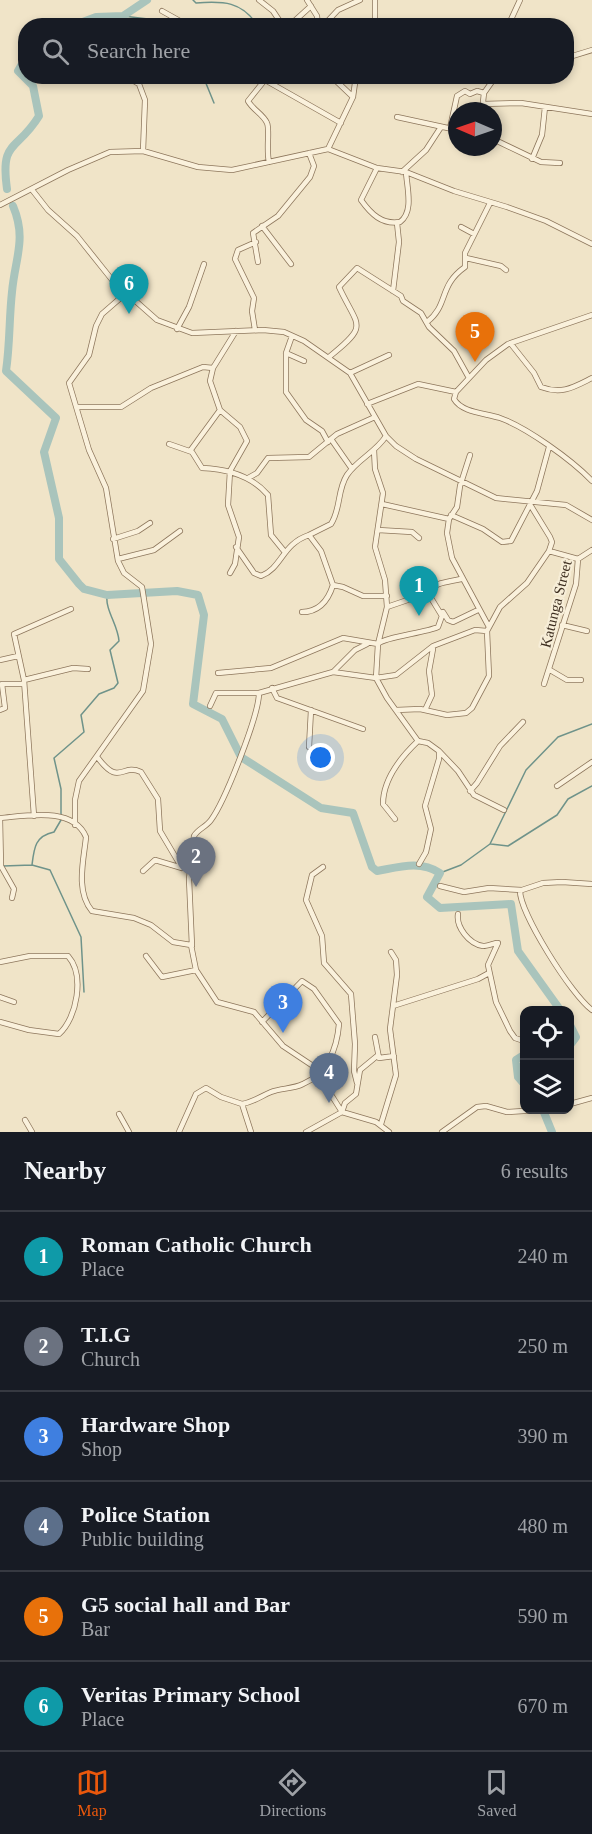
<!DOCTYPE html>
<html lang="en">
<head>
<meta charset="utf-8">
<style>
	:root { --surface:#171b24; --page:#242831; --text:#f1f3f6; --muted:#9ea1a6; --line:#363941; --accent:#ea580c }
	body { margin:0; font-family:"Times New Roman",serif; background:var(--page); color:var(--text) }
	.controls { position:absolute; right:18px; bottom:18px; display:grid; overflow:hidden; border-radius:12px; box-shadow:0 3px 9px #0003 }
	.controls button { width:54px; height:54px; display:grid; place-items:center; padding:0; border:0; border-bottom:2px solid var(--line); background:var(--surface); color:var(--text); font:30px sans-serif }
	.compass { position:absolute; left:448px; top:102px; width:54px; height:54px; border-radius:50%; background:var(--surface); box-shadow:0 3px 9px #0003; rotate:272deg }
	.you { position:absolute; left:321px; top:758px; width:21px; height:21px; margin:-15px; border:4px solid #fff; border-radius:50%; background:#1a73e8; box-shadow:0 0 0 9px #1a73e833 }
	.badge { display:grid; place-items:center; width:39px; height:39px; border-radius:50%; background:var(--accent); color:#fff; font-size:20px; font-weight:700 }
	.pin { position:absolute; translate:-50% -50px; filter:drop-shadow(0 2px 3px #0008) }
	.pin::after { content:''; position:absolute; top:32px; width:21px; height:18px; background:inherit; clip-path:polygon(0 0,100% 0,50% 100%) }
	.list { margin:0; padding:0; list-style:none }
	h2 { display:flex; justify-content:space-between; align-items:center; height:78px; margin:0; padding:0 24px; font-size:26px }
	h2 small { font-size:20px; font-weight:400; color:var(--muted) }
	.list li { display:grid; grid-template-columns:39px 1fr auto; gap:18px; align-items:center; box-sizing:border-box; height:90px; padding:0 24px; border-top:2px solid var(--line) }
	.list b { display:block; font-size:22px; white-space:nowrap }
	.list p { margin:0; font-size:20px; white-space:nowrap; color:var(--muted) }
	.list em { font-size:20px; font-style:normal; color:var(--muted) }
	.icon { flex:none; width:33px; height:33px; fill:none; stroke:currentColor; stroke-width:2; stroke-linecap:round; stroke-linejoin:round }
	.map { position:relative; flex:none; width:592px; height:1132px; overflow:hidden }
	.search { position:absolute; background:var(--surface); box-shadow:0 3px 9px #0003; left:18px; right:18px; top:18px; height:66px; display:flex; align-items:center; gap:15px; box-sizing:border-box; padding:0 21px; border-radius:24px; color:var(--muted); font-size:22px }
	.sheet { height:618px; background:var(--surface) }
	nav { display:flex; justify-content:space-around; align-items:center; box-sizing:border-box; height:84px; border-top:2px solid var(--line); background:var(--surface); font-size:16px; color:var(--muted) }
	nav a { display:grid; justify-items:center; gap:3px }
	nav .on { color:var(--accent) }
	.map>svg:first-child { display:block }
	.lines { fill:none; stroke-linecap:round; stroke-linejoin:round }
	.stream { stroke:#6f938a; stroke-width:1.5 }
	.river { stroke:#a9c4bc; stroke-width:8 }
	.minor-casing { stroke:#8d765c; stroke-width:6 }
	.minor { stroke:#faf1dc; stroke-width:4.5 }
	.labels { text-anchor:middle; stroke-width:4.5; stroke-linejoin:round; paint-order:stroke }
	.street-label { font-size:15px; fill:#3d2e20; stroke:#f7eed8 }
</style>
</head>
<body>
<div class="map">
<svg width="592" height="1132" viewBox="0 0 592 1132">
	<rect width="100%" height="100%" fill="#f0e4c8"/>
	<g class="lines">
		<!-- stream -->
		<path class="stream" d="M193,0l3,3c27,-2 46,-2 62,23
			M123,16l25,3 6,7
			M203,76l11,27
			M61,815v-26l-7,-31 30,-26 -3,-17 18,-21 15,-6 4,-5 -8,-33 9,-9c-1,-16 -14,-31 -12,-46
			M491,844l17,2 49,-31 11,-16 24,-13
			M32,865c2,-17 3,-29 22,-33l7,-12
			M3,866l29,-1 18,5 31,67 3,55
			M440,873l21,-8 29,-21 36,-74 32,-33 34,-13"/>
		<!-- river -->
		<path class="river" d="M72,26l24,-9 27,-1 24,-16
			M7,189c-7,-50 10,-37 32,-73l-6,-30 -15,-15 8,-14
			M13,206c14,33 2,52 -1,86 -3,27 -2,52 -6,79l50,47 -12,34 15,66v41l20,25 5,5 23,6 70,-4 21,4 6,20 -11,89 29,15 19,38 80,51 32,5 19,54 5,4c22,-4 43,-11 63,2l-13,24 13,11 71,-4 7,47 43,60
			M570,1025l6,12 -6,8
			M524,1055l-8,5 2,17 6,7
			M543,1110l9,22"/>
		<defs>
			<path id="minor" d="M259,0l14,11 10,15
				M307,0l10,16 1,10
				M162,11l27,15
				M289,26l22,-20
				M323,26l15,-16 22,-10
				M375,26v-26
				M508,26l12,-26
				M566,58l26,-8
				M125,76l14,8 6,16 -2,51
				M258,76l83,47
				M331,76l22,21
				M264,81l-16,20c5,9 15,13 19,22 3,6 -1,27 2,39
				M483,104l38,-1 71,11
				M482,111l2,-18 12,-17
				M397,117l60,13
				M450,128l7,-32 8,-5 5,3 7,-3 7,2
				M493,139l48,23 19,1
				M328,149l25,-52 3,-21
				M532,159l10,-24 3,-28
				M377,168l-16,32c10,14 21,25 39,22 14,-10 7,-34 6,-50
				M402,172l24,-22 15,-23
				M33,191l15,19 29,26 36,45 44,39 35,13 71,-3 21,2 20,9 46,32 36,63 10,10 20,13 80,39 70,7 26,15
				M0,205l68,-35 42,-18 33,-1 55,16 34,3 96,-21 49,19 29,4 48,19 53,16 39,14 46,23
				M262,226l29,38
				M461,227l13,7
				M466,258l35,8 5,4
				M258,262l-5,-29 25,-17 32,-39 4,-11 -5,-13
				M393,291l6,-49 -2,-19
				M427,322c22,-17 11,-36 38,-55v-14l25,-50
				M177,329l12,-22 15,-43
				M255,330l-3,-19 2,-13 -19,-39 3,-9 18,-8
				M292,336l-6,17v39l20,28 16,11 6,11
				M511,344l23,29 7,14c21,8 33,0 51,-9
				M286,353l18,8
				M329,357c41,-33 29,-29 10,-70l18,-19 44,28 2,5 18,12 8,14 25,24 15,27
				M350,373l39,-18
				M456,392l-2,7c8,14 32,14 46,19 26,9 72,42 92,63
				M367,404l51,-20 38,8 30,-32 22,-16 84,-29
				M77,407h44l30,-19 52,-21 10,1
				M331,439l21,30
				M169,444l23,8 10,16c24,1 50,8 66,27l3,40 13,16
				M190,451l30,-41
				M248,478l9,-5 11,-15 41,-1 28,-23 38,-17
				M382,504l67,15 8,-12 3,-21 10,-31
				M531,506l19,31 2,5 -3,9 29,8
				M451,515l32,14 19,13 9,-1 26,-50 12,-44
				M449,519l-2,14 5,25 37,69
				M378,530l34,2 7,6
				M309,535l22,-11c10,-15 6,-34 16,-49 11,-16 29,-23 39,-39
				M113,539l25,-8 12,-8
				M236,547l18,26 7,3c21,-8 21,-32 48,-41l12,16 12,34 10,2 20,9h24
				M118,559l36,-9 26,-19
				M230,573l5,-9 4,-27 -11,-32 2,-34 17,-30 -7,-14 -20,-17 -10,-29 3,-13 23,-37
				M387,607l41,-14c5,-11 22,-11 33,-14
				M302,612c17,0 26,-11 31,-27
				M443,612l5,8 5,2 25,-12
				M562,625l25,6
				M0,660l18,-4
				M550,670l17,10h14
				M333,672l22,-22 12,-6
				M218,673l53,-5 72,-30 35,6c6,-7 47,-11 60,-17l4,-11 -14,-23
				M24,680l49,-12 15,1
				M544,684l32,-100 2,-25 14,-9
				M272,688l5,10 86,31
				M210,706l6,-13h43l74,-21 43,6 2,-34 9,-37 -2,-27 -10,-33 8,-54 -8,-24 -1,-19
				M0,710l5,-2 -3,-24h22
				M396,710l24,-1 27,6 19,-2 6,-5 17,-32 -2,-45 13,-24 27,-24 22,-32
				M425,710l7,-15 -3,-24 4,-22
				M418,741l10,2 11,8v8l-14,47 6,23 -5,23 -7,12
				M309,747l2,-37
				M439,751l19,20 16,24 30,15
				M98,758c22,29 23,5 43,14l17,27 2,32 22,37
				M557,786l35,-24
				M470,791l7,-8 23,-37 23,-24
				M34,816l-10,-136 -10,-46 57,-25
				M0,818c26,-2 73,-12 86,19 -2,22 -11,54 6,74l42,7 17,7 22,17 18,3 5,25 21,32 37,10 29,34 30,20 29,46 34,10 13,10
				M0,818l1,48 13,23 -2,9
				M395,819l-12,-15c0,-25 17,-46 35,-63l-31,-43 -11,-20 20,-3 37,-29 42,-16 12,1
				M75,825v-25l4,-19 64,-90 8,-47 -9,-57 -18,-14 -6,-12 -12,-73 -17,-38 -20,-67 20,-28 7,-29 6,-12 23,-20
				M323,867l-11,8 -6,25 16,36 2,27 27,31 4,50 -1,27 3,12
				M143,871l12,-11 27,8
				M440,886l24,6 25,-4 33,2 21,-7 19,-1 30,2
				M520,890c-1,22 52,106 72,120
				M458,914c-2,13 11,30 25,32 5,0 11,-3 15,-3l-10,22 8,37 14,29 5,7 9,3
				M192,946l-3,-67 5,-43c4,-7 12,-9 17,-16 14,-19 48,-105 48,-127
				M146,956l16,21 34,-7
				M0,962l30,-6h38c17,19 9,62 -9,78l-30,-4 -29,-8
				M0,997l14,5
				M393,1006l85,-27 11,-6
				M375,1037l4,21 15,-2
				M242,1104c12,-2 19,-8 29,-12 10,-4 22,-3 32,-8 24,-10 34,-35 36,-60l-25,-35 -12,-8 -40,41
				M570,1104l22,-6
				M119,1114l10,18
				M25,1120l7,12
				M381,1124l15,-49 -6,-46 7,-54 -1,-15 -5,-8
				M179,1132l17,-38 10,-6 15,9 21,7 9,28
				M306,1132l36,-20 3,-9 11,-9 4,-24 17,-14
				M442,1132l35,-25 9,-1 21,6 32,-2"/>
		</defs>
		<!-- minor casing -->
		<use href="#minor" class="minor-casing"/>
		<!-- minor -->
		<use href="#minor" class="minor"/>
	</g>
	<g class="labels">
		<!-- street labels -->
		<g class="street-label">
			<text transform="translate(556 604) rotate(-76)" y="5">Katunga Street</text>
		</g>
	</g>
</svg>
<div class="controls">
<button><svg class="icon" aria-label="locate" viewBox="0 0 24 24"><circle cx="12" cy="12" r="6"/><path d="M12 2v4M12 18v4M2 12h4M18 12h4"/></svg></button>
<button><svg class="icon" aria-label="layers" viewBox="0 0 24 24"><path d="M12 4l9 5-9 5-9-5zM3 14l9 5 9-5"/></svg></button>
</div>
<svg class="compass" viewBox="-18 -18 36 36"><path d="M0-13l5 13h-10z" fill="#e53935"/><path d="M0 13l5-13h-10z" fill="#9ea1a6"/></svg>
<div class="you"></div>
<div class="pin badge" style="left:419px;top:616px;background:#0f9aa8">1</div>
<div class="pin badge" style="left:196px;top:887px;background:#6b7280">2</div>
<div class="pin badge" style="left:283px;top:1033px;background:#3f7fe0">3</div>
<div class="pin badge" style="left:329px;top:1103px;background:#5c6f8a">4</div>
<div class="pin badge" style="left:475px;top:362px;background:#e8710a">5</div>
<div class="pin badge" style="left:129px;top:314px;background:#0f9aa8">6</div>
<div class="search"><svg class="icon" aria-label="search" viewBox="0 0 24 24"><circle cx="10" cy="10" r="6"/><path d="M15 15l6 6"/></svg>Search here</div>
</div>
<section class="sheet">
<h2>Nearby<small>6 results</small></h2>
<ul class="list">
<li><span class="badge" style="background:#0f9aa8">1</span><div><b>Roman Catholic Church</b><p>Place</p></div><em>240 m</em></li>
<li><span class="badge" style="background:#6b7280">2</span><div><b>T.I.G</b><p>Church</p></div><em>250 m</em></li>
<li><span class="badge" style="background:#3f7fe0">3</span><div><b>Hardware Shop</b><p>Shop</p></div><em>390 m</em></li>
<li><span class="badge" style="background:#5c6f8a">4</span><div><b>Police Station</b><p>Public building</p></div><em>480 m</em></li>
<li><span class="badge" style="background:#e8710a">5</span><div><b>G5 social hall and Bar</b><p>Bar</p></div><em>590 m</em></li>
<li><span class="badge" style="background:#0f9aa8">6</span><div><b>Veritas Primary School</b><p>Place</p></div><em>670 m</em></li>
</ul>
</section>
<nav>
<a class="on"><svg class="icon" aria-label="map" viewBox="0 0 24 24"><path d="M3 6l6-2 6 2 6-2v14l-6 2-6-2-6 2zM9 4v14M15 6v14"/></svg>Map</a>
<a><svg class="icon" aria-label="directions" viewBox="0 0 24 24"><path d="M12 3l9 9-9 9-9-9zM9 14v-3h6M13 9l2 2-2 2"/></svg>Directions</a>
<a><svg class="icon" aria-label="saved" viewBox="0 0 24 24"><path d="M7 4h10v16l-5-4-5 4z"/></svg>Saved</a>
</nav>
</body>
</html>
